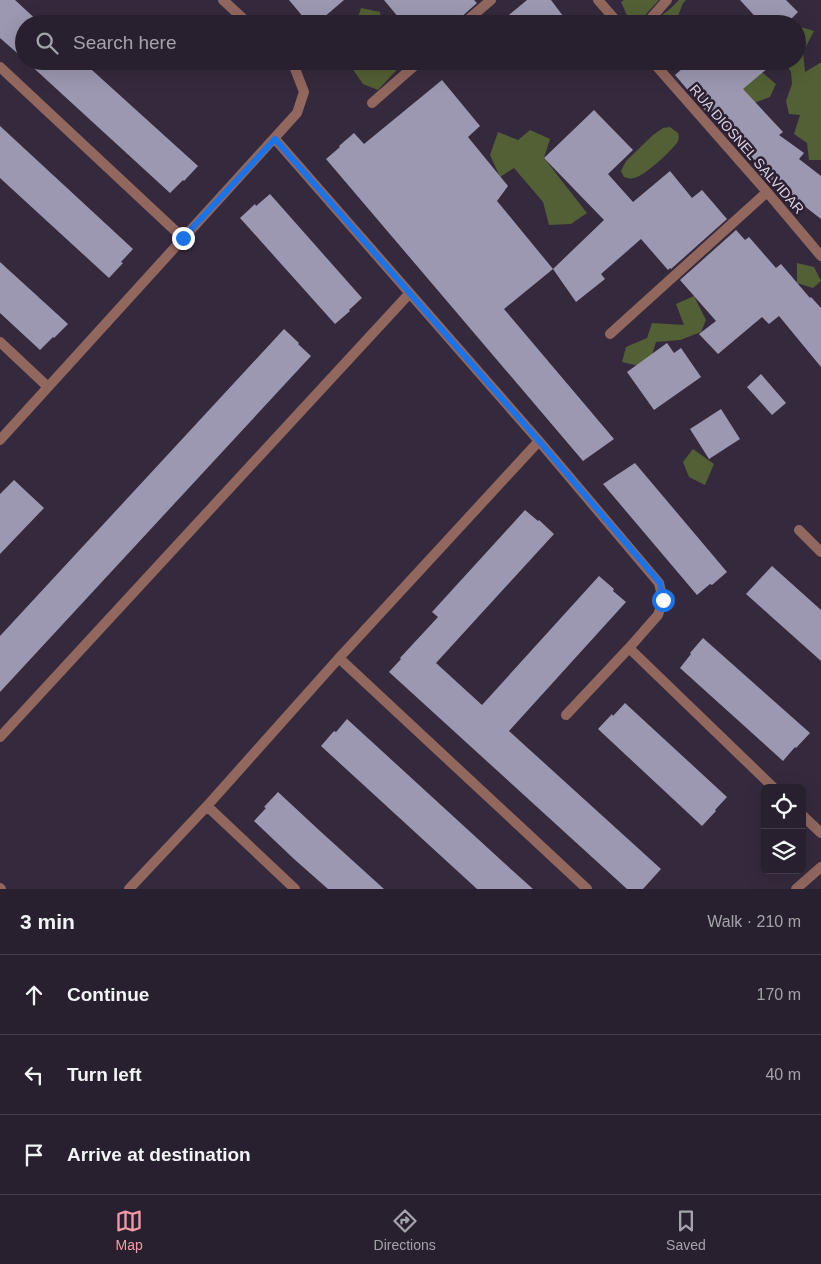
<!DOCTYPE html>
<html lang="en">
<head>
<meta charset="utf-8">
<style>
	:root { --surface:#28202e; --page:#342d3a; --text:#f1f3f6; --muted:#a5a3aa; --line:#443e4a; --accent:#f39aa8 }
	body { margin:0; font-family:Arial,sans-serif; background:var(--page); color:var(--text) }
	.controls { position:absolute; right:15px; bottom:15px; display:grid; overflow:hidden; border-radius:8px; box-shadow:0 5px 20px #0002 }
	.controls button { width:45px; height:45px; display:grid; place-items:center; padding:0; border:0; border-bottom:1px solid var(--line); background:var(--surface); color:var(--text); font:25px sans-serif }
	.stop { position:absolute; width:15px; height:15px; margin:-11px; border:4px solid #1a73e8; border-radius:50%; background:#fff }
	.stop.end { background:#1a73e8; border-color:#fff; box-shadow:0 1px 5px #0008 }
	.list { margin:0; padding:0; list-style:none }
	h2 { display:flex; justify-content:space-between; align-items:center; height:65px; margin:0; padding:0 20px; font-size:21px }
	h2 small { font-size:16px; font-weight:400; color:var(--muted) }
	.list li { display:grid; grid-template-columns:32px 1fr auto; gap:15px; align-items:center; box-sizing:border-box; height:80px; padding:0 20px; border-top:1px solid var(--line) }
	.list b { display:block; font-size:19px; white-space:nowrap }
	.list em { font-size:16px; font-style:normal; color:var(--muted) }
	.icon { flex:none; width:28px; height:28px; fill:none; stroke:currentColor; stroke-width:2; stroke-linecap:round; stroke-linejoin:round }
	.map { position:relative; flex:none; width:821px; height:889px; overflow:hidden }
	.search { position:absolute; background:var(--surface); box-shadow:0 5px 20px #0002; left:15px; right:15px; top:15px; height:55px; display:flex; align-items:center; gap:12px; box-sizing:border-box; padding:0 18px; border-radius:28px; color:var(--muted); font-size:19px }
	.sheet { height:305px; background:var(--surface) }
	nav { display:flex; justify-content:space-around; align-items:center; box-sizing:border-box; height:70px; border-top:1px solid var(--line); background:var(--surface); font-size:14px; color:var(--muted) }
	nav a { display:grid; justify-items:center; gap:2px }
	nav .on { color:var(--accent) }
	.map>svg:first-child { display:block }
	.forest { fill:#535f34 }
	.building { fill:#9d98b2 }
	.lines { fill:none; stroke-linecap:round; stroke-linejoin:round }
	.minor { stroke:#91675e; stroke-width:10 }
	.route { stroke:#1a73e8; stroke-width:6 }
	.labels { text-anchor:middle; stroke-width:5; stroke-linejoin:round; paint-order:stroke }
	.street-label { font-size:14px; fill:#dbd4e0; stroke:#2b2033 }
</style>
</head>
<body>
<div class="map">
<svg width="821" height="889" viewBox="0 0 821 889">
	<rect width="100%" height="100%" fill="#352a3d"/>
	<!-- forest -->
	<path class="forest" d="M624,0h35l-22,24h-6l-10,-22z
		M679,0h7l-3,3 -8,21h-24l20,-16z
		M361,8l19,4 1,12h-25z
		M797,26l17,5 -11,21 2,20 15,-9h1v97h-12l-2,-17 -13,-9 6,-19 -11,-1 -3,-13 6,-17 -1,-12 -7,-11h13z
		M347,61h58l-27,29 -15,-6z
		M758,69l18,15 -6,13 -19,7 -9,-14z
		M670,127l8,6c1,4 1,4 0,8 -4,8 -30,31 -39,35 -5,3 -10,3 -15,1l-3,-6 5,-10 27,-26 10,-7z
		M530,130l20,9 -6,19 43,55 -16,11 -22,1 -6,-23 -29,-34 -14,9 -10,-22 8,-23 20,8z
		M797,263l17,4 7,14 -8,7 -16,-5z
		M694,296l12,24 -5,12 -21,8 -24,2 -8,26 -26,-6 4,-15 21,-9 5,-15 32,2 -8,-21z
		M693,449l21,15 -9,21 -16,-8 -6,-15z"/>
	<!-- building -->
	<path class="building" d="M0,0h15l26,24h-17v35l-24,-21z
		M289,0h55l-28,24h-7z
		M384,0h90l3,3 -18,16 -3,5h-52z
		M527,0h24l12,16 -10,8h-55z
		M740,0h46l12,12 -12,12h-24z
		M26,61h56l116,105 -14,15 -1,-1 -13,13z
		M691,61h85l-33,28 40,43 -4,3 25,18 -5,6 22,17v43l-41,-32 -1,2 -13,-9 -7,-7 3,-4 -50,-54 -2,1 -35,-41z
		M442,80l38,46 -12,11 40,49 -11,15 56,68 -49,40 110,130 -31,22 -257,-302 14,-12 -1,-1 15,-13 10,11z
		M594,110l39,40 -25,24 25,28 37,-31 22,27 10,-8 25,29 -56,50 -1,-1 -2,2 -27,-31 -40,35 4,5 -29,23 -23,-33 51,-49 -60,-62z
		M0,126l133,123 -12,13 2,1 -14,15 -109,-100z
		M270,194l92,104 -13,12 1,1 -15,13 -95,-106 15,-14 1,2z
		M736,230l9,10 4,-3 27,31 5,-4 29,34 1,-1 10,11v59l-42,-51 -10,8 -7,-7 -44,37 -19,-20 17,-13 -36,-41z
		M0,262l68,62 -14,14 -1,-1 -13,13 -40,-37z
		M284,329l15,14 -1,1 13,12 -311,336v-56z
		M667,343l7,10 7,-5 20,29 -47,33 -27,-38z
		M761,374l25,29 -14,12 -25,-28z
		M721,409l19,30 -31,20 -19,-30z
		M635,463l92,109 -15,13 -2,-1 -13,11 -94,-111z
		M14,480l30,28 -44,46v-60z
		M525,510l13,11 1,-1 15,14 -118,129 46,42 117,-129 15,13 -1,2 13,11 -117,129 152,138 -18,20h-16l-238,-217 12,-13 -1,-1 38,-41 -6,-5z
		M772,566l49,44v51l-75,-67z
		M703,638l107,95 -14,15 -1,-1 -12,14 -103,-93 11,-14 -1,-1z
		M625,703l102,94 -12,13 1,1 -14,15 -104,-97 14,-15 1,2z
		M347,719l155,142 31,28h-56l-156,-143 13,-15 2,1z
		M278,792l42,39 64,58h-56l-34,-30 -40,-38 12,-13 -2,-1z"/>
	<g class="lines">
		<!-- minor -->
		<path class="minor" d="M223,0l26,24
			M598,0l21,24
			M463,24l28,-24
			M646,24l21,-24
			M652,61l115,131 54,64
			M0,67l183,171
			M372,103l48,-42
			M275,139l264,302 120,142 4,17 -5,15 -29,33 -63,67
			M610,334l157,-142
			M0,342l48,45
			M0,440l297,-327 7,-21 -10,-26 -5,-5
			M799,530l22,22
			M629,648l145,140
			M339,658l248,231
			M0,737l409,-443
			M207,806l88,83
			M802,815l19,18
			M0,888l1,1
			M129,889l78,-83 132,-148 200,-217
			M796,889l25,-22"/>
	</g>
	<g class="lines">
		<!-- route -->
		<path class="route" d="M183,238l92,-99 264,302 121,142 3,17"/>
	</g>
	<g class="labels">
		<!-- street labels -->
		<g class="street-label">
			<text transform="translate(747 149) rotate(49)" y="5">RUA DIOSNEL SALVIDAR</text>
		</g>
	</g>
</svg>
<div class="controls">
<button><svg class="icon" aria-label="locate" viewBox="0 0 24 24"><circle cx="12" cy="12" r="6"/><path d="M12 2v4M12 18v4M2 12h4M18 12h4"/></svg></button>
<button><svg class="icon" aria-label="layers" viewBox="0 0 24 24"><path d="M12 4l9 5-9 5-9-5zM3 14l9 5 9-5"/></svg></button>
</div>
<div class="stop" style="left:663px;top:600px"></div>
<div class="stop end" style="left:183px;top:238px"></div>
<div class="search"><svg class="icon" aria-label="search" viewBox="0 0 24 24"><circle cx="10" cy="10" r="6"/><path d="M15 15l6 6"/></svg>Search here</div>
</div>
<section class="sheet">
<h2>3 min<small>Walk · 210 m</small></h2>
<ul class="list">
<li><svg class="icon" aria-label="ahead" viewBox="0 0 24 24"><path d="M12 20V5M6 11l6-6 6 6"/></svg><div><b>Continue</b></div><em>170 m</em></li>
<li><svg class="icon" aria-label="left" viewBox="0 0 24 24"><path d="M17 20v-9H6M10 6l-5 5 5 5"/></svg><div><b>Turn left</b></div><em>40 m</em></li>
<li><svg class="icon" aria-label="arrive" viewBox="0 0 24 24"><path d="M6 21V4h12l-3 4 3 4H6"/></svg><div><b>Arrive at destination</b></div></li>
</ul>
</section>
<nav>
<a class="on"><svg class="icon" aria-label="map" viewBox="0 0 24 24"><path d="M3 6l6-2 6 2 6-2v14l-6 2-6-2-6 2zM9 4v14M15 6v14"/></svg>Map</a>
<a><svg class="icon" aria-label="directions" viewBox="0 0 24 24"><path d="M12 3l9 9-9 9-9-9zM9 14v-3h6M13 9l2 2-2 2"/></svg>Directions</a>
<a><svg class="icon" aria-label="saved" viewBox="0 0 24 24"><path d="M7 4h10v16l-5-4-5 4z"/></svg>Saved</a>
</nav>
</body>
</html>
